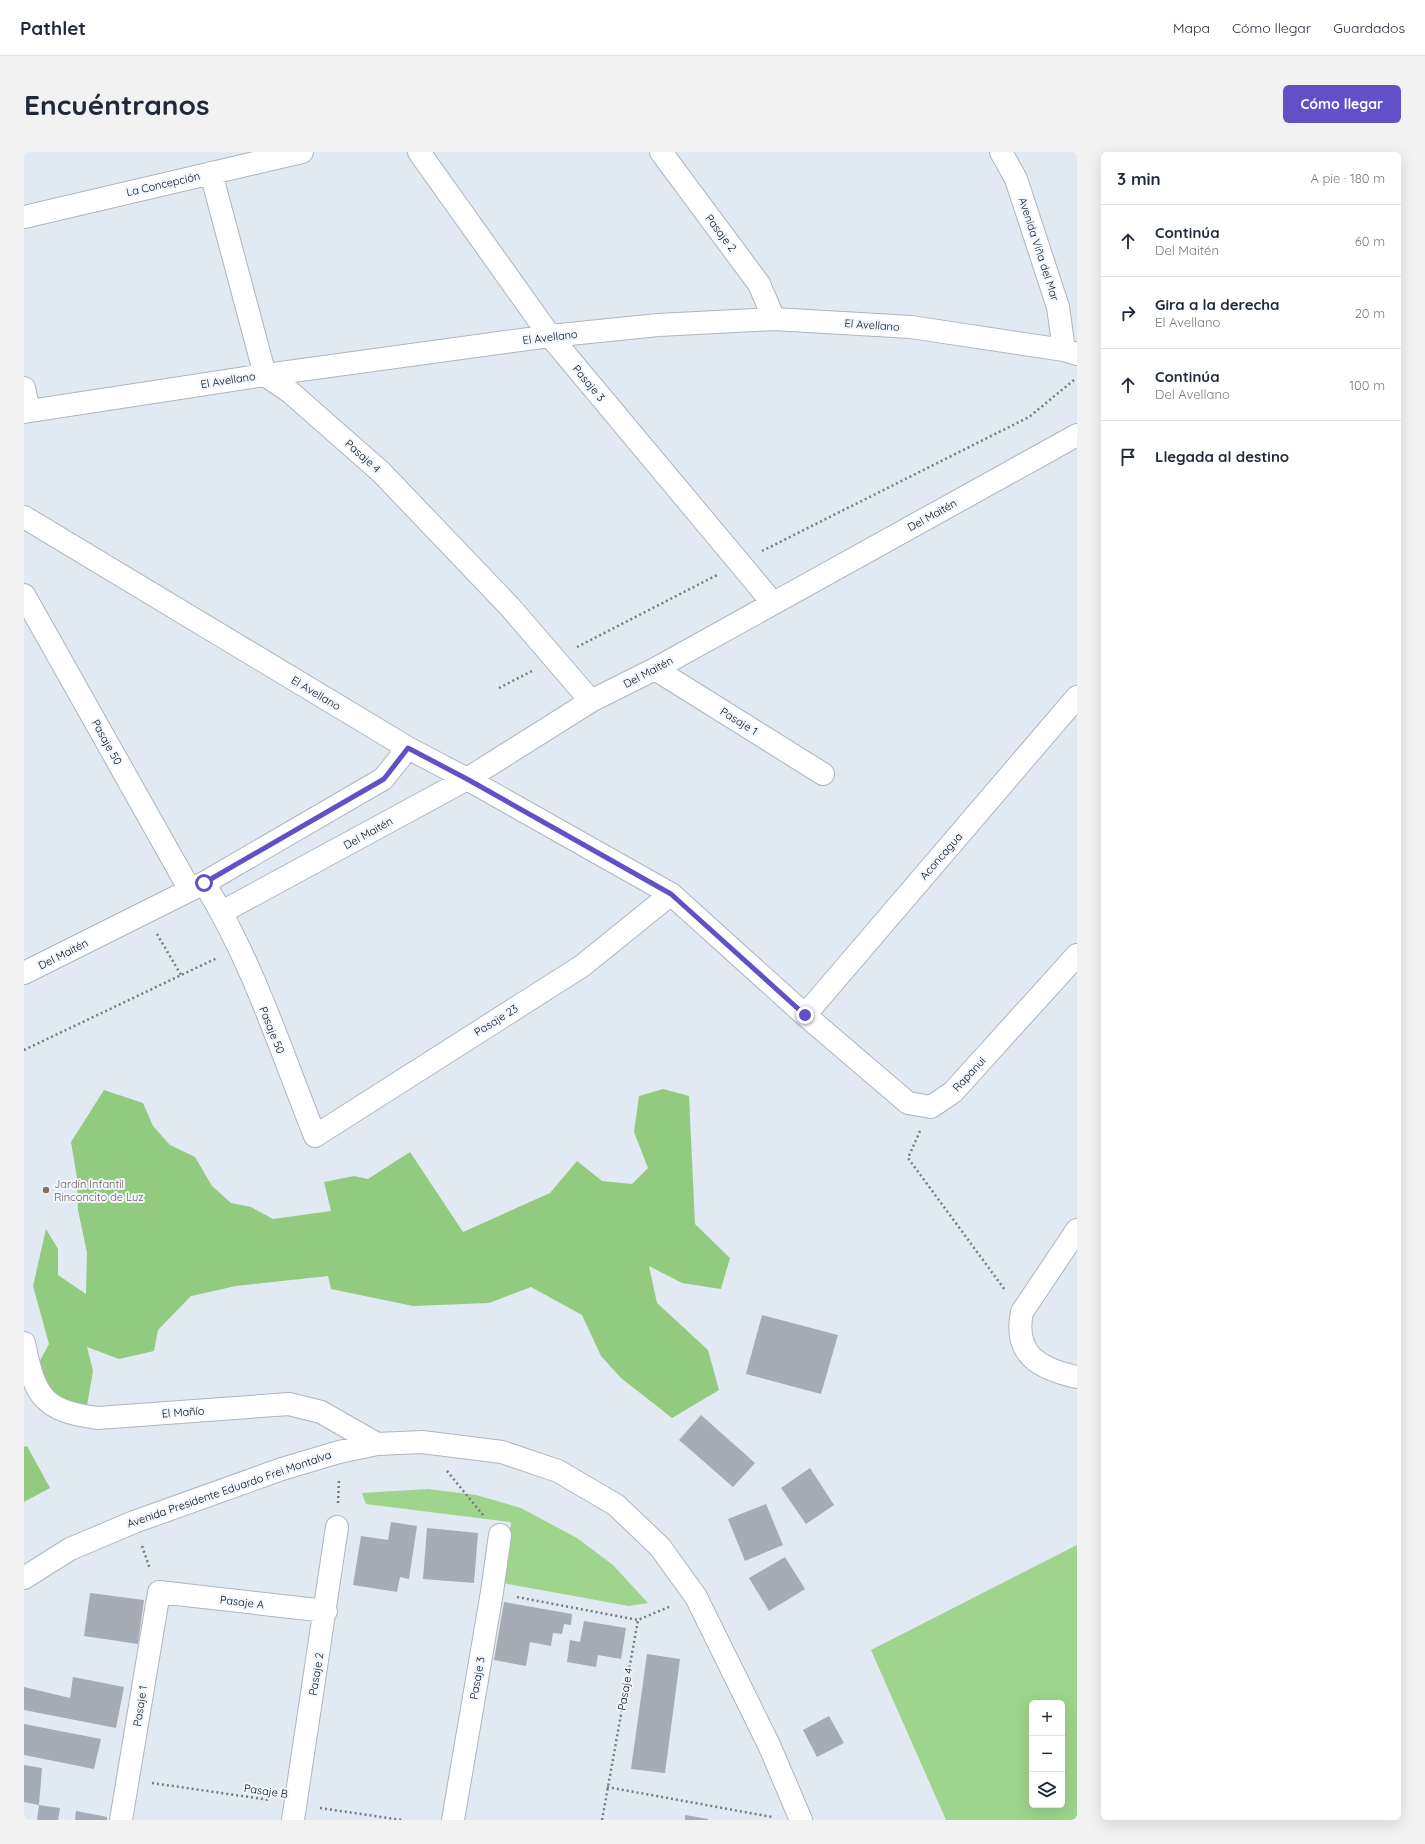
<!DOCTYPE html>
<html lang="es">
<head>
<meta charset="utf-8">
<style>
	:root { --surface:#fff; --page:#f2f2f3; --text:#1f2937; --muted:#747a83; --line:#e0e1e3; --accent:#6250c9 }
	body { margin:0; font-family:Quicksand,sans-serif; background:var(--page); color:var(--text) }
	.controls { position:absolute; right:12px; bottom:12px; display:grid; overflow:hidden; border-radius:6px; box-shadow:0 4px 16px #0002 }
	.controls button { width:36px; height:36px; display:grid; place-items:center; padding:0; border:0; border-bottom:1px solid var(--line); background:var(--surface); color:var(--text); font:20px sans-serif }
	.stop { position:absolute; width:12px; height:12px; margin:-9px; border:3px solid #6250c9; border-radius:50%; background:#fff }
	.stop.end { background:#6250c9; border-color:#fff; box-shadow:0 1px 4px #0008 }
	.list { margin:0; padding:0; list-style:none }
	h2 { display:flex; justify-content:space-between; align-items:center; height:52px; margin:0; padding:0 16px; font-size:17px }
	h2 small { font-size:13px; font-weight:400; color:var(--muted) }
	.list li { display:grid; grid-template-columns:26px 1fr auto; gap:12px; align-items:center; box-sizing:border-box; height:72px; padding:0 16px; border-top:1px solid var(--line) }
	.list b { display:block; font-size:15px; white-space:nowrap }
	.list p { margin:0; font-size:13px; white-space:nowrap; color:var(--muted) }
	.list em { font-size:13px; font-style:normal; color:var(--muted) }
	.icon { flex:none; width:22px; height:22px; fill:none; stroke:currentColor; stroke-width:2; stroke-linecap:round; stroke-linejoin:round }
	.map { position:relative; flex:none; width:1053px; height:1668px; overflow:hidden; border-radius:6px }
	header { display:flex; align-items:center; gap:24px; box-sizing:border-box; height:56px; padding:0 20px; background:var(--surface); border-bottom:1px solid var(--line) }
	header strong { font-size:19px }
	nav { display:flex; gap:22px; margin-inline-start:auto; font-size:14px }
	.intro { display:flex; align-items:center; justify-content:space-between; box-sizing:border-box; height:96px; padding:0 24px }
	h1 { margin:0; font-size:28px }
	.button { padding:10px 18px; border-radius:6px; background:var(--accent); color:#fff; font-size:14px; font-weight:700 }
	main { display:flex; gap:24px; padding:0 24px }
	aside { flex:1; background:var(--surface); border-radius:6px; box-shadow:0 4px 16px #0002 }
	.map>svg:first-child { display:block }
	.green { fill:#9ed48b; fill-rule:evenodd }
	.forest { fill:#92cb7f }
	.building { fill:#a5acb5 }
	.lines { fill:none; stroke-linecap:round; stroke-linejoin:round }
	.minor-casing { stroke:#aeb5be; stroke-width:24 }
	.path { stroke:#757b81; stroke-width:2.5; stroke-dasharray:2 3; stroke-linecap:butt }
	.minor { stroke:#fff; stroke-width:22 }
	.route { stroke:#6250c9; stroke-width:5 }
	.education-dot { fill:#8d6e63; stroke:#f0f6fd; stroke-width:1.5 }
	.labels { text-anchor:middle; stroke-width:4; stroke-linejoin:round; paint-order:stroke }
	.street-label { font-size:11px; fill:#090c0f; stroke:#f0f6fd }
	.education-label { font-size:11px; fill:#785e54; stroke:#f0f6fd; text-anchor:start }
</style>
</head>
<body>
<header>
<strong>Pathlet</strong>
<nav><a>Mapa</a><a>Cómo llegar</a><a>Guardados</a></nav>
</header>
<div class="intro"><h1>Encuéntranos</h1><a class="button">Cómo llegar</a></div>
<main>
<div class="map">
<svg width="1053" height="1668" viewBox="0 0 1053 1668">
	<rect width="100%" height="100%" fill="#e1e9f2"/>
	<!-- green -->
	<path class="green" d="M404,1337l48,6 45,13 56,30 36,27 35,38 -19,3 -126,-23 8,-61 -145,-18 -4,-11z
		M1053,1393v275h-131l-75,-170zM1008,1551h30v102h-30z"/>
	<!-- forest -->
	<path class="forest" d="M639,937l26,7 6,128 35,34 -9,31 -39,-6 -33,-17 8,37 51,47 11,40 -47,28 -51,-40 -20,-22 -19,-41 -51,-28 -42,16 -76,3 -82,-17 -3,-13 -92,10 -45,10 -33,34 -4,21 -35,8 -32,-12 6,24 -9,52 -40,-24 -7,-33 12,-22 -16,-58 13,-57 12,20v26l28,19 1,-41 -9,-43 -1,-32 -6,-36 33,-52 39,13 10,23 17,19 25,12 17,29 19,17 20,4 22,12 58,-8 -7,-29 30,-6 14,3 42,-27 53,80 87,-39 27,-32 25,20 30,3 16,-16 -14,-36 5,-36z
		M3,1294l23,42 -26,14v-55z"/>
	<!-- building -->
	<path class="building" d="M738,1163l76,20 -17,59 -75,-20z
		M677,1263l54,48 -22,24 -54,-47z
		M786,1316l24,37 -28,19 -25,-36z
		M742,1352l17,41 -38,16 -17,-42z
		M367,1370l26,4 -8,53 -9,-2 -3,15 -44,-7 8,-49 27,4z
		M403,1376l51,5 -4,50 -51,-4z
		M761,1405l20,32 -36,22 -20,-33z
		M66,1441l54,7 -6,44 -54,-8z
		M480,1450l68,12 -1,11 -7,-1 -2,10 -9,-1 -2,13 -21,-4 -4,24 -32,-6z
		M560,1469l42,7 -5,31 -23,-4 -2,12 -29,-5 3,-22 10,2z
		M623,1502l33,5 -15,114 -34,-4z
		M49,1525l51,10 -8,41 -92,-18v-23l46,11z
		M805,1564l15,27 -27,14 -14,-27z
		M0,1572l77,15 -7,30 -70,-14z
		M0,1613l18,3 -3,37 -15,-3z
		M15,1653l21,3 -2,12h-21z
		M52,1659l31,6v3h-32z
		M661,1663l23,4v1h-23z"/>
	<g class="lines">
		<defs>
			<path id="minor" d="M395,0l131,184 223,267
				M637,0l98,132 15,35
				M977,0l15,27 42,128 6,43
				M187,21l54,202 25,17 91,80 129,135 81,94
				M0,65l278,-65
				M0,236l5,23
				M0,260l241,-37 285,-39 108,-11 116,-6 137,8 153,23 13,4
				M0,365l384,231 59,31 204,115 134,121 103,88 23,4 22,-15 124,-137
				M0,443l166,295
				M631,517l168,105
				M180,731c48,77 77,168 111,253l267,-170 89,-72
				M198,760l245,-133 124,-78 64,-32 422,-234
				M0,821l180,-90 179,-104 25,-31
				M781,863l272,-318
				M1053,1078l-55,82c-9,43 18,57 55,65
				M0,1191c11,53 18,68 74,75l191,-14 32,8 56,32
				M0,1426l46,-29 64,-27 148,-53 57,-17 38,-8 45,-2 80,10 56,19 58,34 44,42 36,50 73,148 32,75
				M97,1668l38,-228 167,19
				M269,1668l44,-293
				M429,1668l39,-228 8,-57"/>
		</defs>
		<!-- minor casing -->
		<use href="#minor" class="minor-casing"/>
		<!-- path -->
		<path class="path" d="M738,399l267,-134 45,-37
			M553,495l140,-72
			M475,536l33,-17
			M133,782l24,41
			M0,898l193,-92
			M896,979l-12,27 97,132
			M423,1319l36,44
			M314,1351l1,-25
			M118,1394l8,23
			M493,1445l121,23
			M128,1631l118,17
			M583,1635l165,30
			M296,1656l82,12
			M578,1668l36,-200 33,-14"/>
		<!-- minor -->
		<use href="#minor" class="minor"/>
	</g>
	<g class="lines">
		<!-- route -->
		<path class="route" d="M180,731l180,-104 24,-31 59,31 204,115 134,121"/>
	</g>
	<!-- markers -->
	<circle class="education-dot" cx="22" cy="1038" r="4"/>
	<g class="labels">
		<!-- street labels -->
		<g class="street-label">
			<text transform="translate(139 32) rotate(-13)" y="4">La Concepción</text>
			<text transform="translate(697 81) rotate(53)" y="4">Pasaje 2</text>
			<text transform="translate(1015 97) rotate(72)" y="4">Avenida Viña del Mar</text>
			<text transform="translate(848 173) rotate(4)" y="4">El Avellano</text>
			<text transform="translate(526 185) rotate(-7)" y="4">El Avellano</text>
			<text transform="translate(204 228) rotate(-9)" y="4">El Avellano</text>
			<text transform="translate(565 231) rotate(50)" y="4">Pasaje 3</text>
			<text transform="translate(339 304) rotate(42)" y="4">Pasaje 4</text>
			<text transform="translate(908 363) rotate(-29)" y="4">Del Maitén</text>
			<text transform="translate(624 520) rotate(-28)" y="4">Del Maitén</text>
			<text transform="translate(292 541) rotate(31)" y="4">El Avellano</text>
			<text transform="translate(715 569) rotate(32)" y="4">Pasaje 1</text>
			<text transform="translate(83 590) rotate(61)" y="4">Pasaje 50</text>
			<text transform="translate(344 681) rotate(-29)" y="4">Del Maitén</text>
			<text transform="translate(917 704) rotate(-49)" y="4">Aconcagua</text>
			<text transform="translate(39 802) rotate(-27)" y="4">Del Maitén</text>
			<text transform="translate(472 868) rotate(-32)" y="4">Pasaje 23</text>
			<text transform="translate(248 878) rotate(68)" y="4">Pasaje 50</text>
			<text transform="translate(945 922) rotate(-47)" y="4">Rapanui</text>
			<text transform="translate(159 1260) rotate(-4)" y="4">El Mañío</text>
			<text transform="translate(205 1337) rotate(-19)" y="4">Avenida Presidente Eduardo Frei Montalva</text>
			<text transform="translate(218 1450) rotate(7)" y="4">Pasaje A</text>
			<text transform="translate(292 1522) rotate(-81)" y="4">Pasaje 2</text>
			<text transform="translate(453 1526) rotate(-80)" y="4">Pasaje 3</text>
			<text transform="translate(601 1537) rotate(-80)" y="4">Pasaje 4</text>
			<text transform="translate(116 1554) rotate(-81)" y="4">Pasaje 1</text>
			<text transform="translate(242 1639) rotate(8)" y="4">Pasaje B</text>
		</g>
		<!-- education labels -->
		<g class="education-label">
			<text x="30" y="1036">Jardín Infantil<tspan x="30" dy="13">Rinconcito de Luz</tspan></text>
		</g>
	</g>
</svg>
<div class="controls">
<button>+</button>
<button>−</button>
<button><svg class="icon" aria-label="layers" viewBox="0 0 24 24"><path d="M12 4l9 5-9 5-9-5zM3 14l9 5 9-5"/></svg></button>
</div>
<div class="stop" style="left:180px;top:731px"></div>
<div class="stop end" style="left:781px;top:863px"></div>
</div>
<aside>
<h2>3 min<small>A pie · 180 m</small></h2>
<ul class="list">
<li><svg class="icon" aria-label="ahead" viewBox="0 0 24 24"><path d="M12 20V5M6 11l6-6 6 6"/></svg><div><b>Continúa</b><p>Del Maitén</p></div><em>60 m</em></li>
<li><svg class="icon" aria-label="right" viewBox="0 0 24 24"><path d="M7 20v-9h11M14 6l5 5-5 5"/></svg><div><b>Gira a la derecha</b><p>El Avellano</p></div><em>20 m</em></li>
<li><svg class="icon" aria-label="ahead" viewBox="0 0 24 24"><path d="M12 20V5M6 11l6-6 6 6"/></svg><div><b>Continúa</b><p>Del Avellano</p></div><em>100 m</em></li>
<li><svg class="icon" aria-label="arrive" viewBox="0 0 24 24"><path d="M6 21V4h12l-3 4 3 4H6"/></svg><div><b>Llegada al destino</b></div></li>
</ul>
</aside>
</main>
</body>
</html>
